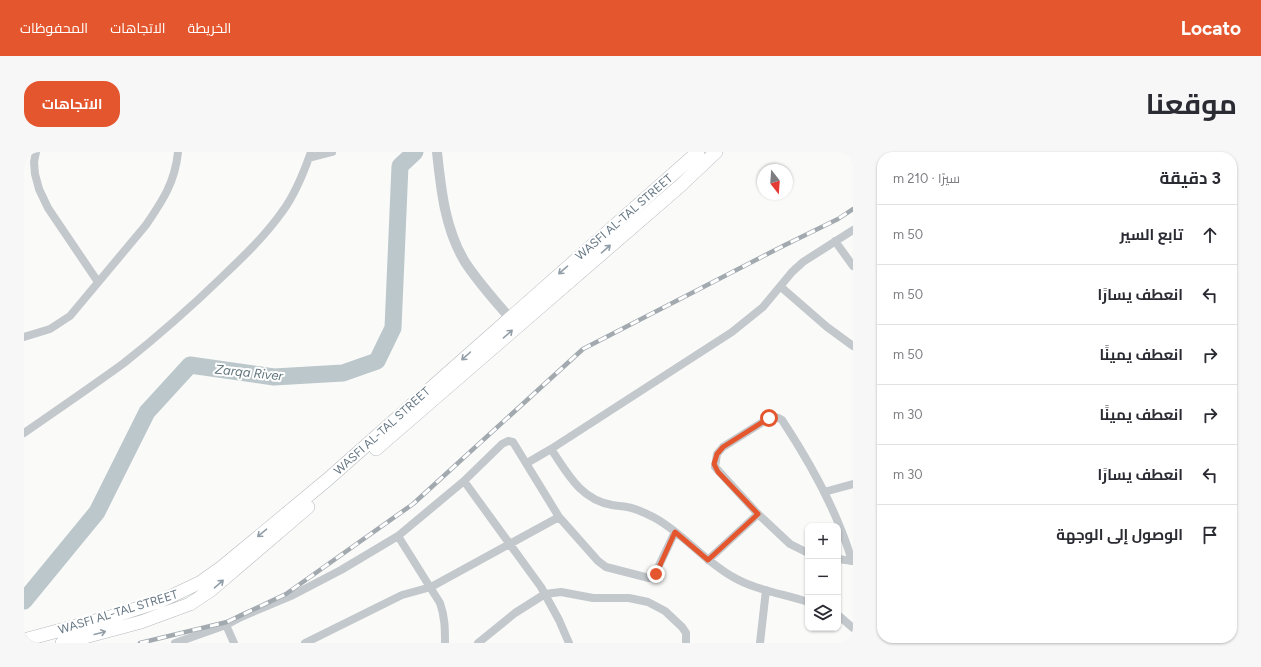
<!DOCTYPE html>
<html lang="ar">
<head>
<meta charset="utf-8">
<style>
	:root { --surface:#fff; --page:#f7f7f7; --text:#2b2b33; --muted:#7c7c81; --line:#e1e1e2; --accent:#e4572e }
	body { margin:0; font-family:Figtree,Cairo,sans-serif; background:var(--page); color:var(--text); direction:rtl }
	.controls { position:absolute; right:12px; bottom:12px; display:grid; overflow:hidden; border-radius:8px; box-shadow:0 1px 3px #0004 }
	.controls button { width:36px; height:36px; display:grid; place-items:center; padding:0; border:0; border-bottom:1px solid var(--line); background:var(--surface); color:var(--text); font:20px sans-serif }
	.compass { position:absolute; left:733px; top:12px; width:36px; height:36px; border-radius:50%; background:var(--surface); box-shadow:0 1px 3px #0004; rotate:163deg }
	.stop { position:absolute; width:12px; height:12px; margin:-9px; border:3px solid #e4572e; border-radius:50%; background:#fff }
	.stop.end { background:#e4572e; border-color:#fff; box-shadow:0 1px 4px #0008 }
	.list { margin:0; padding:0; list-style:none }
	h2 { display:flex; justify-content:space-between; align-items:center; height:52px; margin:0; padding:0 16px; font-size:17px }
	h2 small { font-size:13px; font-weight:400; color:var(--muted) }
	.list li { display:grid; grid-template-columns:26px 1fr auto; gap:12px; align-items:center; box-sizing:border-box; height:60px; padding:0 16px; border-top:1px solid var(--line) }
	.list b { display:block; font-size:15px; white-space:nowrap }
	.list em { font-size:13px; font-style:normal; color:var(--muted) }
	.icon { flex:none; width:22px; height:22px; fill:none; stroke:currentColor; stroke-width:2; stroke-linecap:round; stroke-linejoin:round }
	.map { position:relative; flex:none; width:829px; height:491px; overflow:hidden; direction:ltr; border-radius:16px }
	header { display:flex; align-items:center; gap:24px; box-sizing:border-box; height:56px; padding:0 20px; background:var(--accent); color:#fff }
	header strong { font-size:19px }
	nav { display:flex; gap:22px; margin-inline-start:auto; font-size:14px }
	.intro { display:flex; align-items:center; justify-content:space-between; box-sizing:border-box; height:96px; padding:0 24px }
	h1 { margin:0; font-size:28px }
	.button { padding:10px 18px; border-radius:16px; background:var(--accent); color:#fff; font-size:14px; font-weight:700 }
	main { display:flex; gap:24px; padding:0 24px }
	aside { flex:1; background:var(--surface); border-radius:16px; box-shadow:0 1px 3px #0004 }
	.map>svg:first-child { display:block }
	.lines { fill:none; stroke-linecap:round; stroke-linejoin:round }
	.river { stroke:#bbc7cb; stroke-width:17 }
	.primary-casing { stroke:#b5babe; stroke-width:14 }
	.minor { stroke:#c3c8cc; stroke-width:8 }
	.tertiary { stroke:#c3c8cc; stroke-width:10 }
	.primary { stroke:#fff; stroke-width:13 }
	.rail-casing { stroke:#a2aab0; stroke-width:4.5 }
	.rail { stroke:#fff; stroke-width:3; stroke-dasharray:9; stroke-linecap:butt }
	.oneway { stroke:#939fa8 }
	.route { stroke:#e4572e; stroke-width:5 }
	.labels { text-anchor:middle; stroke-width:4; stroke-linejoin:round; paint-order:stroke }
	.street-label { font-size:12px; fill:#657683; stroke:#fff }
	.water-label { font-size:13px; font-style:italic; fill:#60757c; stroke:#fff }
</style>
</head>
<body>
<header>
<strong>Locato</strong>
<nav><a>الخريطة</a><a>الاتجاهات</a><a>المحفوظات</a></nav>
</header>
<div class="intro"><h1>موقعنا</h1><a class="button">الاتجاهات</a></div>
<main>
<aside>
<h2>3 دقيقة<small>سيرًا · 210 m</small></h2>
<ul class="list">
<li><svg class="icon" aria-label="ahead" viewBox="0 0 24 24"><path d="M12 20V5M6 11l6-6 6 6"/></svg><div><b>تابع السير</b></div><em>50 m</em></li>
<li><svg class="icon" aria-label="left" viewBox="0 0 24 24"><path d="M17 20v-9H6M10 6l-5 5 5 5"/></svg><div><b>انعطف يسارًا</b></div><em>50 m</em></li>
<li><svg class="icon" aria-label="right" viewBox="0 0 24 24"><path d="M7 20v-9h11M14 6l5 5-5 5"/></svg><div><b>انعطف يمينًا</b></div><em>50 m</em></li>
<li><svg class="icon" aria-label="right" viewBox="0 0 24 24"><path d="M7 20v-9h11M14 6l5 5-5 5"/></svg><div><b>انعطف يمينًا</b></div><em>30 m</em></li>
<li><svg class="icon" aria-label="left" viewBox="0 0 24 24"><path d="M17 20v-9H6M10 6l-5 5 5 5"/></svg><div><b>انعطف يسارًا</b></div><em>30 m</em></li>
<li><svg class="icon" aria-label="arrive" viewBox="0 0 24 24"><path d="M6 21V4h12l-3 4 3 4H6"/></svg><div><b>الوصول إلى الوجهة</b></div></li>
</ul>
</aside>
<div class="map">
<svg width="829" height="491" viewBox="0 0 829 491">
	<rect width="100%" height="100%" fill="#fafaf8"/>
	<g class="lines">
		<!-- river -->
		<path class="river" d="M0,449l73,-89 50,-100 43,-47 84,12 69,-4 34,-12 16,-33 7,-162 15,-14"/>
		<defs>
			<path id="primary" d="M352,297l304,-263 36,-34
				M0,488l93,-25 44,-14 40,-19 21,-15 105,-87 371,-328
				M38,491l79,-21 49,-18 21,-14 97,-83"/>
		</defs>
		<!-- primary casing -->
		<use href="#primary" class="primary-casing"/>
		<!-- minor -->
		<path class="minor" d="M12,0l-2,10 1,12 4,15 9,19 50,74
			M285,6l23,-6
			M811,89l18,25
			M757,135l46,40 26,19
			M0,185l26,-8 20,-13 76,-91c17,-25 29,-43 32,-73
			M0,281c33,-23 67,-46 100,-70 34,-27 67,-56 98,-86 21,-20 43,-41 60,-65 13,-17 22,-40 29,-60
			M527,297c17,25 29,50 61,56 5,1 10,1 15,2 9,1 20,7 28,11 29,16 49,43 78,59 22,13 51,17 75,25
			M503,311l24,-14 181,-117 31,-25 29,-35 11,-10 50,-32
			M440,329l77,106 18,33 10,23
			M800,340l29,-8
			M374,384l42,67c5,14 5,26 5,40
			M784,401l-18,-9 -32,-30 -43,-47 2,-13 6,-7 46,-29c6,-2 8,-1 13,2 29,44 55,90 70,141
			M814,407l15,2
			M684,408l50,-46
			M814,463l15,13
			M151,491l51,-18
			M210,491l-8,-18 15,-8 52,-22 48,-25 57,-34 66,-55 38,-37 6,-3 5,1 46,75 39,44 8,6 43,11 5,-2 21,-44
			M281,491l97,-48 29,-8 128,-70
			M454,491l37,-30 30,-19 16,-2 32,6h36l19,4 17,9 17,16 4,6v10
			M736,491l6,-53"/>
		<!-- tertiary -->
		<path class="tertiary" d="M413,0c4,38 8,77 28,110 13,20 29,38 45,56"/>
		<!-- primary -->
		<use href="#primary" class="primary"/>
		<defs>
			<path id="rail" d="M116,491l87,-21 59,-28 127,-90 170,-155 200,-103 55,-27 15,-10"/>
		</defs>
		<!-- rail casing -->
		<use href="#rail" class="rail-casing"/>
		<!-- rail -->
		<use href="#rail" class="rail"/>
	</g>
	<!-- one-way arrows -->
	<defs><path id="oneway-shaft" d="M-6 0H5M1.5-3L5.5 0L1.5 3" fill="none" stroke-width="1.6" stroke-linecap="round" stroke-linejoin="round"/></defs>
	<g class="oneway">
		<use href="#oneway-shaft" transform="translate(582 97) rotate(-41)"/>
		<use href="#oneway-shaft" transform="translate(539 118) rotate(139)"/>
		<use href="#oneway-shaft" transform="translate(484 182) rotate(-41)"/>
		<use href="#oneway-shaft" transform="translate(442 204) rotate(138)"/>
		<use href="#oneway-shaft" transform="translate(238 381) rotate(140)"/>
		<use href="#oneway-shaft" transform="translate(195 432) rotate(-41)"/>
		<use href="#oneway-shaft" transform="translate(76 481) rotate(-15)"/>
	</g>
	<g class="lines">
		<!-- route -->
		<path class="route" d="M632,422l19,-42 33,28 50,-46 -40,-42 -4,-8 3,-10 6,-7 46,-29"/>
	</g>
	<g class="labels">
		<!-- street labels -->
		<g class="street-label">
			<text transform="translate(600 65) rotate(-41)" y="4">WASFI AL-TAL STREET</text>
			<text transform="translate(358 279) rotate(-42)" y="4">WASFI AL-TAL STREET</text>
			<text transform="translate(94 460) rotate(-17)" y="4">WASFI AL-TAL STREET</text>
		</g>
		<!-- water labels -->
		<g class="water-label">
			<text transform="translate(225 220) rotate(6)" y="5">Zarqa River</text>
		</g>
	</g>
</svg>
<div class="controls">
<button>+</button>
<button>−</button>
<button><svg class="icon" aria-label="layers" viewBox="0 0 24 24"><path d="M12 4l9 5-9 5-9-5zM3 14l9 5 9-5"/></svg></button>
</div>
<svg class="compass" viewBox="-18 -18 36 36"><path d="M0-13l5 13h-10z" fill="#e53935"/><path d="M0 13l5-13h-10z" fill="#7c7c81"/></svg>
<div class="stop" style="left:745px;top:266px"></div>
<div class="stop end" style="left:632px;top:422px"></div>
</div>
</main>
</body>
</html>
